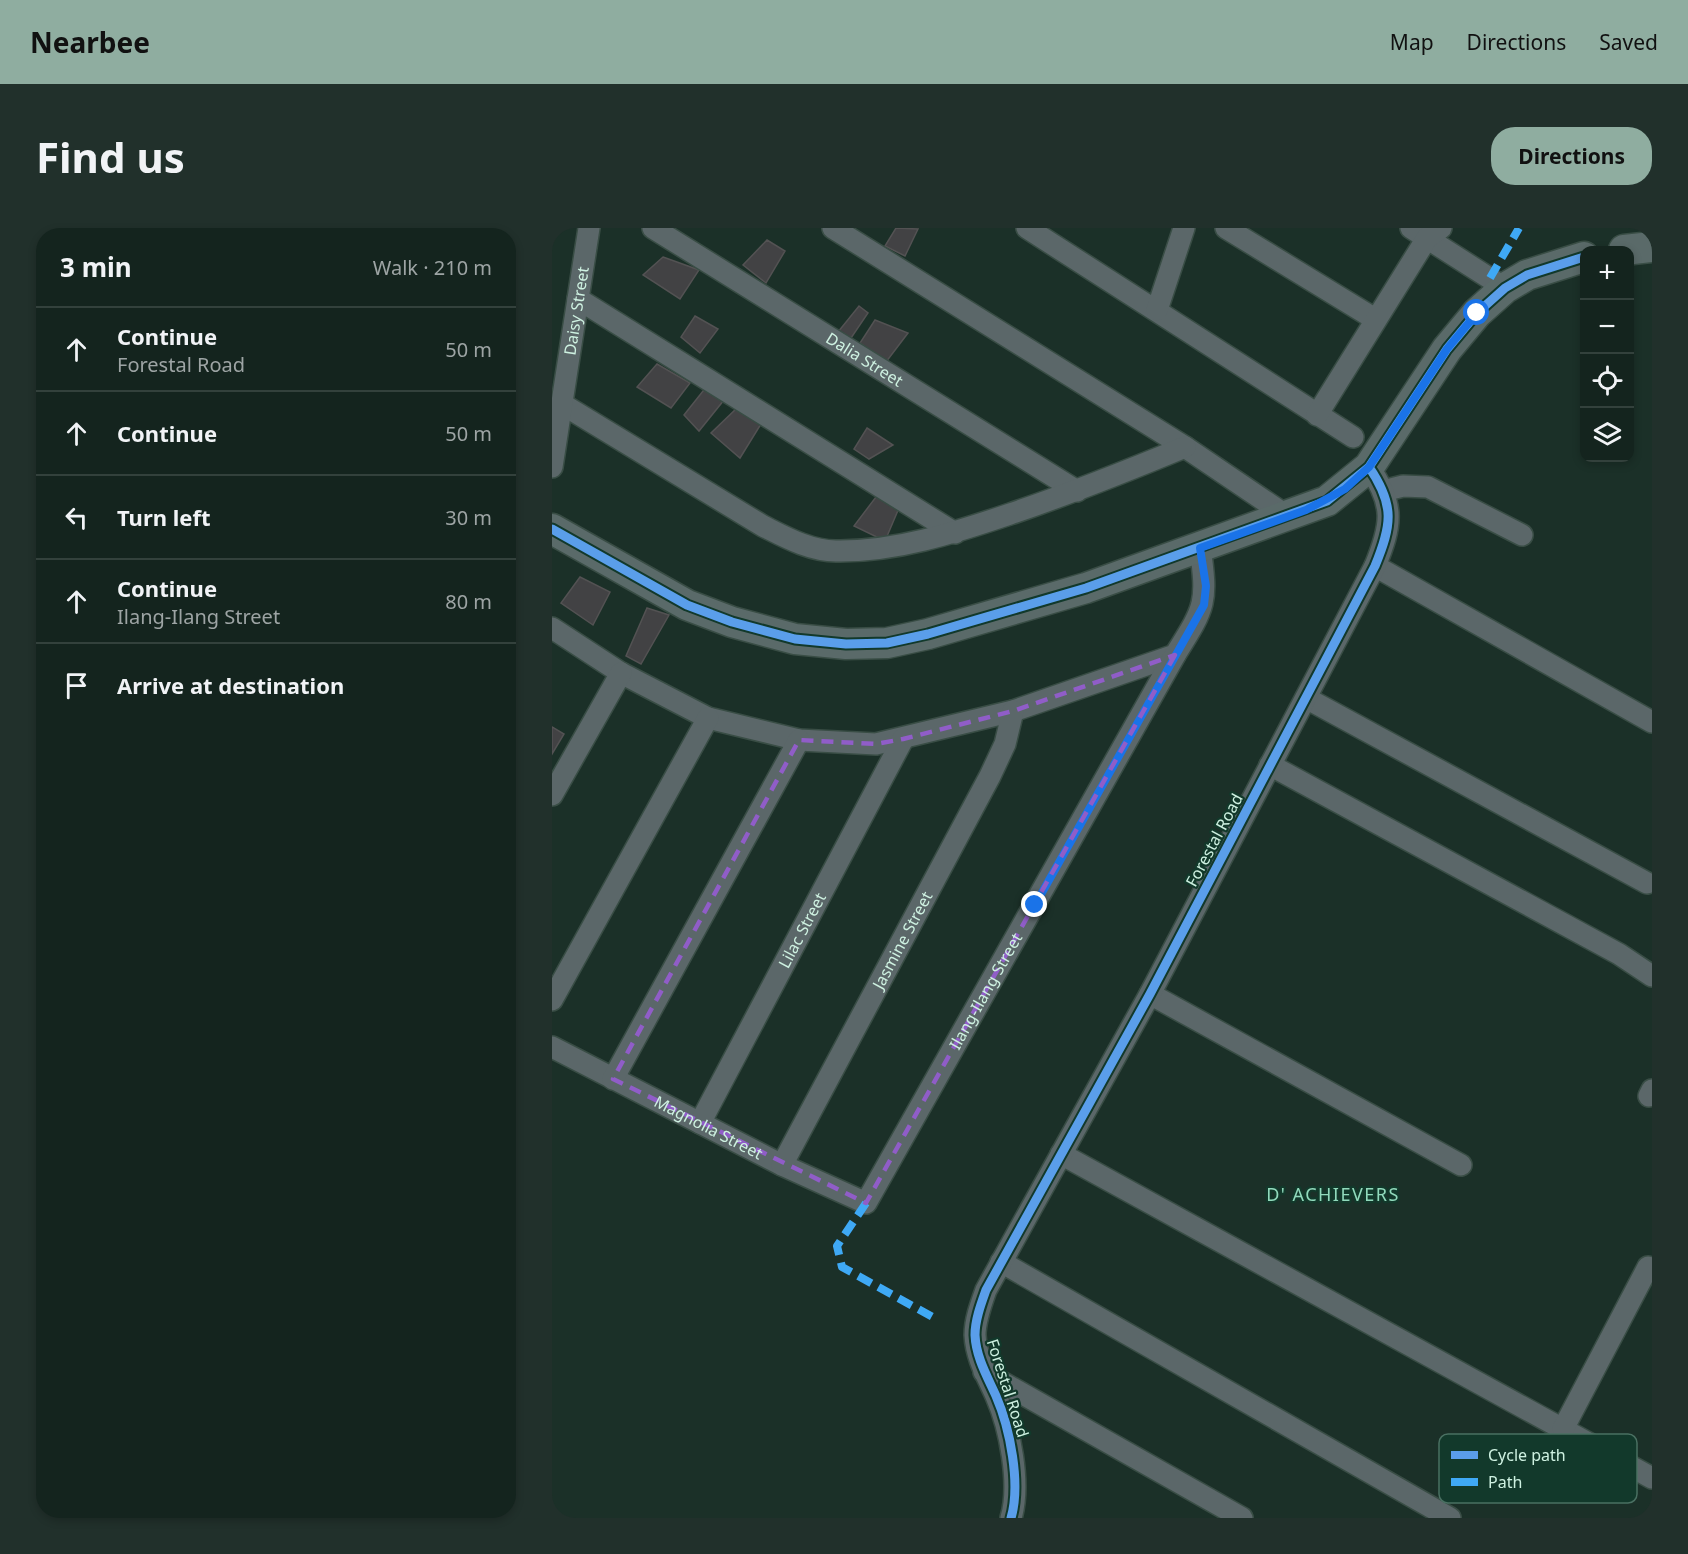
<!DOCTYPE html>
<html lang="en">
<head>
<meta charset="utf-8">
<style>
	:root { --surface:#14241e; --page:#21302b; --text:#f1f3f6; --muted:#9da4a4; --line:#33413c; --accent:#8fada0 }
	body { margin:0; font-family:"Noto Sans",sans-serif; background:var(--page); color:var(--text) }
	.controls { position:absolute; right:18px; top:18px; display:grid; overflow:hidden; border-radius:12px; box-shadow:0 3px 9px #0003 }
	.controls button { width:54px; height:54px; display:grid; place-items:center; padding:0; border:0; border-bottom:2px solid var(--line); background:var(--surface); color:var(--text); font:30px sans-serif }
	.stop { position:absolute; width:18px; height:18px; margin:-14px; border:4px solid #1a73e8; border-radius:50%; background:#fff }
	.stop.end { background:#1a73e8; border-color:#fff; box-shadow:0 2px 6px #0008 }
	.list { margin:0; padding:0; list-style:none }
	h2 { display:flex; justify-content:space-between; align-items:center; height:78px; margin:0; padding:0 24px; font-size:26px }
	h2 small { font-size:20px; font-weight:400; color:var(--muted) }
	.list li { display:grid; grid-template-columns:39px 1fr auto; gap:18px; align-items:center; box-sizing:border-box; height:84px; padding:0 24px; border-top:2px solid var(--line) }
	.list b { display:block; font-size:22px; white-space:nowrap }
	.list p { margin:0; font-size:20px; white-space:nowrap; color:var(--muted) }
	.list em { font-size:20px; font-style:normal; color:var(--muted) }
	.icon { flex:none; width:33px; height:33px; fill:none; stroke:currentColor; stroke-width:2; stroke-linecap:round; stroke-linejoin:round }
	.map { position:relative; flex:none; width:1100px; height:1290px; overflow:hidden; border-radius:24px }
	header { display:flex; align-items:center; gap:36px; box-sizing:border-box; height:84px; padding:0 30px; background:var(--accent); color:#111 }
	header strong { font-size:28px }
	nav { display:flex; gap:33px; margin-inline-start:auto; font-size:21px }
	.intro { display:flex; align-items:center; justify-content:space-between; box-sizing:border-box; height:144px; padding:0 36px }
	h1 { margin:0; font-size:42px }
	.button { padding:15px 27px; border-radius:24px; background:var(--accent); color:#111; font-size:21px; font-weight:700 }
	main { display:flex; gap:36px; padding:0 36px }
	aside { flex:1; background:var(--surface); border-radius:24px; box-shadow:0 3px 9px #0003 }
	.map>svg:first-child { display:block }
	.building { fill:#424244; stroke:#535253; stroke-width:1.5 }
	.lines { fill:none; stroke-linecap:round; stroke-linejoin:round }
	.street-casing { stroke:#394d45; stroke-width:24 }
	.secondary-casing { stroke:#394d45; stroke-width:33 }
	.street { stroke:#5b6769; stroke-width:21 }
	.secondary { stroke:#5a6a69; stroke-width:30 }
	.quiet { stroke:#3fa9f5; stroke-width:8; stroke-dasharray:15 8; stroke-linecap:butt }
	.cycleway-casing { stroke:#12392b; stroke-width:13 }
	.cycleway { stroke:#5a9eea; stroke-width:9 }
	.route { stroke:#1a73e8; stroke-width:8 }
	.marked { fill:none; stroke:#905dc8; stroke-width:4.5; stroke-dasharray:12 8; stroke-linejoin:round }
	.labels { text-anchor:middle; stroke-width:4.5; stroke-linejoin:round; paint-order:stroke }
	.street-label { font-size:16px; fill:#cef1e1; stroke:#12392b }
	.neighbourhood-label { font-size:18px; letter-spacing:1.5px; fill:#91dabc; stroke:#12392b }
	.key { fill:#12392b; stroke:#4a7062; stroke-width:1.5 }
	.key-label { font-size:16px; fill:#cef1e1 }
</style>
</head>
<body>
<header>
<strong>Nearbee</strong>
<nav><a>Map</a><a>Directions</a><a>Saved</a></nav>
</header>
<div class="intro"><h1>Find us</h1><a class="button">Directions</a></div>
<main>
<aside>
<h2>3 min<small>Walk · 210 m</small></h2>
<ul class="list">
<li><svg class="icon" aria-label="ahead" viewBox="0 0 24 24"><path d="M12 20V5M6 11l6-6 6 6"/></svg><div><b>Continue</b><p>Forestal Road</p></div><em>50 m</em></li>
<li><svg class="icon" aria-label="ahead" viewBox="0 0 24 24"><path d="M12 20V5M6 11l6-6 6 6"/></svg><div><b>Continue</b></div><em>50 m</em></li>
<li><svg class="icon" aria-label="left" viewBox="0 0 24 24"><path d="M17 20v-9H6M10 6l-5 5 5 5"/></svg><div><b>Turn left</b></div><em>30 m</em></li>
<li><svg class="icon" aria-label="ahead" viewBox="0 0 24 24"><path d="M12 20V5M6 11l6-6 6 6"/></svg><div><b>Continue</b><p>Ilang-Ilang Street</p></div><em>80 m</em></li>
<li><svg class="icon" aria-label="arrive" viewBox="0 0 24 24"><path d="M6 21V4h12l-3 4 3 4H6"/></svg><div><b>Arrive at destination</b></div></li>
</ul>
</aside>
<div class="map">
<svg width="1100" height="1290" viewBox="0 0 1100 1290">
	<rect width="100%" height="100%" fill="#1b3028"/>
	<!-- building -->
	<path class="building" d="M344,0l22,1 -13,27 -20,-10z
		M215,12l18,11 -19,32 -23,-18z
		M111,29l36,13 -19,29 -37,-24z
		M307,78l9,7 -17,25 -13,-6z
		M143,88l23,13 -18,24 -19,-16z
		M323,92l33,13 -22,29 -26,-19z
		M105,136l33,19 -19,25 -34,-21z
		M155,158l17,14 -25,31 -15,-16z
		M184,181l25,15 -21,34 -29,-25z
		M315,200l26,17 -24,14 -15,-10z
		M327,265l20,15 -14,33 -31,-15z
		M28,349l30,15 -17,33 -32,-22z
		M95,380l22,7 -28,49 -15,-8z
		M0,499l12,7 -12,20z"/>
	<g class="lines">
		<defs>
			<g id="street">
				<path id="s1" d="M101,0l424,263"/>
				<path d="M281,0l352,219 102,69"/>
				<path d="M475,0l326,209"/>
				<path d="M674,0l149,91"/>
				<path d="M859,0l94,60"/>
				<path d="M26,71l377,234"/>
				<path d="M605,82l27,-82"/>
				<path d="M10,176l201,122c22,11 47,25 73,25 59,1 118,-18 174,-37 59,-20 117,-43 175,-67"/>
				<path d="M765,187l110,-177 14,-10"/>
				<path id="s2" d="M0,239l37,-239"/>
				<path d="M831,263l20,-5 25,1 94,48"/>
				<path d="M823,338l277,156"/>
				<path d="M0,400l69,45 87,45 91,22 77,4 137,-33 162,-56c30,-48 33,-51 25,-108"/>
				<path d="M754,470l341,185"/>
				<path d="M718,537l349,189 33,22"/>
				<path d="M0,567l69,-122"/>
				<path d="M598,766l311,171"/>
				<path d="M0,772l156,-282"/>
				<path id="s3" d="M0,819l230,118 84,38 309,-548"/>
				<path d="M61,851l186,-339"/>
				<path d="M1097,868l3,-6"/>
				<path id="s4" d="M148,895l203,-384"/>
				<path d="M509,926l591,324"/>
				<path id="s5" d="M230,937l208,-389 15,-32 8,-33"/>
				<path d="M449,1034l449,256"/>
				<path d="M432,1144l258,146"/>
				<path d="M1011,1201l85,-162"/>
				<path d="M459,1290c10,-34 -1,-90 -15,-122 -9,-20 -20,-39 -21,-61 0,-15 6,-31 11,-45l164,-296 225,-428c17,-41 20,-61 -6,-99"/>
			</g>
			<path id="secondary" d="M1072,22l28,-3
				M0,301l135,76 45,17 63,17 51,5 41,-1 41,-9 158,-46 241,-87 42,-34 78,-118 30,-36 28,-25 22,-13 57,-18"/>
		</defs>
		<!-- street casing -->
		<use href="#street" class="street-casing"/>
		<!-- secondary casing -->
		<use href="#secondary" class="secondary-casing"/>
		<!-- street -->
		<use href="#street" class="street"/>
		<!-- secondary -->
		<use href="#secondary" class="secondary"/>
		<!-- quiet -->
		<path class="quiet" d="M938,50l29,-50
			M314,975l-29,43 5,21 96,53"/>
		<defs>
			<path id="cycleway" d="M0,301l135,76 45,17 63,17 51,5 41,-1 41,-9 158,-46 241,-87 42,-34 78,-118 30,-36 28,-25 22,-13 57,-18
				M459,1290c10,-34 -1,-90 -15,-122 -9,-20 -20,-39 -21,-61 0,-15 6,-31 11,-45l164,-296 225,-428c17,-41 20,-61 -6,-99"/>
		</defs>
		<!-- cycleway casing -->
		<use href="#cycleway" class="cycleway-casing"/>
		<!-- cycleway -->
		<use href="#cycleway" class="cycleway"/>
	</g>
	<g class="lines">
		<!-- route -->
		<path class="route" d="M483,677l169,-300 2,-19 -6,-38 106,-38 39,-21 24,-22 78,-118 30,-36"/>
	</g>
	<!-- marked area -->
	<path class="marked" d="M623,427l-309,548 -253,-124 186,-339 77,4 27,-5 110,-28z"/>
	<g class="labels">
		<!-- street labels -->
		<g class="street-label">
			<text dy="6" stroke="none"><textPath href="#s2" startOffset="158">Daisy Street</textPath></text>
			<text dy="6" stroke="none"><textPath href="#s1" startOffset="249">Dalia Street</textPath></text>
			<text transform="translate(662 612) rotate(-62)" y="6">Forestal Road</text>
			<text dy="6" stroke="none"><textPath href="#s4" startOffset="218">Lilac Street</textPath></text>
			<text dy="6" stroke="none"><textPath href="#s5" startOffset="255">Jasmine Street</textPath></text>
			<text dy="6" stroke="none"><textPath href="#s3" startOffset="594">Ilang-Ilang Street</textPath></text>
			<text dy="6" stroke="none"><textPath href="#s3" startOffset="176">Magnolia Street</textPath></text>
			<text transform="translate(456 1160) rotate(72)" y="6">Forestal Road</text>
		</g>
		<!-- neighbourhood labels -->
		<g class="neighbourhood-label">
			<text x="781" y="973">D' ACHIEVERS</text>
		</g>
	</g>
	<!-- legend -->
	<rect x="887" y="1206" width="198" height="69" rx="9" class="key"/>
	<rect x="899" y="1223" width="27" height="8" fill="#5a9eea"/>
	<rect x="899" y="1250" width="27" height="8" fill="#3fa9f5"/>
	<g class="key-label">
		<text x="936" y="1233">Cycle path</text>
		<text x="936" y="1260">Path</text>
	</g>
</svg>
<div class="controls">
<button>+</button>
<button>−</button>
<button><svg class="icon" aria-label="locate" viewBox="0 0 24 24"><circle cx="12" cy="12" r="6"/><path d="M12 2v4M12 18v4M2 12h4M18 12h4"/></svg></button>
<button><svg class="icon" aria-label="layers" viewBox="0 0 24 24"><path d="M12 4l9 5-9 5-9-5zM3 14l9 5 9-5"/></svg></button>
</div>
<div class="stop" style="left:925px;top:85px"></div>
<div class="stop end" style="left:483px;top:677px"></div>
</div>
</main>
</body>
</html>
